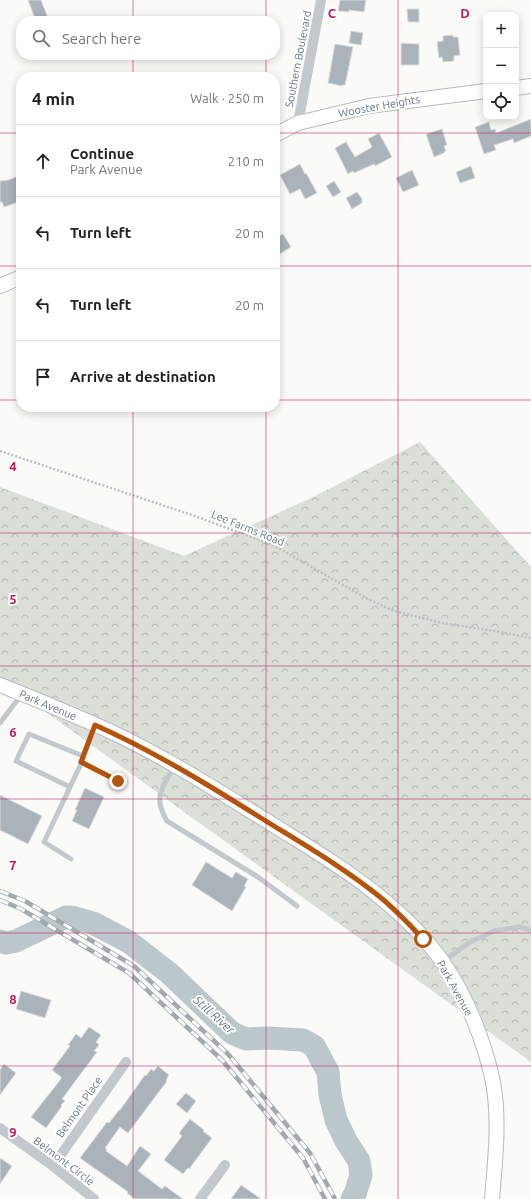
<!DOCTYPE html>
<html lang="en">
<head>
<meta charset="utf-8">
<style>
	:root { --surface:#fff; --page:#f2f2f2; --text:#222; --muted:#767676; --line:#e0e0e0 }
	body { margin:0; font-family:Ubuntu,sans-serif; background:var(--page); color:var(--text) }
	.controls { position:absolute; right:12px; top:12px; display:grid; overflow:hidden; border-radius:8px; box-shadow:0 2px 10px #0003 }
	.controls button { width:36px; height:36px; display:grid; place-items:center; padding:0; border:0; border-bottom:1px solid var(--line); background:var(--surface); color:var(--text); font:20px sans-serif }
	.stop { position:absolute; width:12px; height:12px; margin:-9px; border:3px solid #b45309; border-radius:50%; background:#fff }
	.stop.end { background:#b45309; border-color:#fff; box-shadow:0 1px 4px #0008 }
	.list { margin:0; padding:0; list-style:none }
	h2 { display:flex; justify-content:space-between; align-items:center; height:52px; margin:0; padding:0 16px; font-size:17px }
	h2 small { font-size:13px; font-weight:400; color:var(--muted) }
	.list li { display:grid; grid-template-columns:26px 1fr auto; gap:12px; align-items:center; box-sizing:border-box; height:72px; padding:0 16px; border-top:1px solid var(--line) }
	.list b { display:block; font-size:15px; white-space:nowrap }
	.list p { margin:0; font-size:13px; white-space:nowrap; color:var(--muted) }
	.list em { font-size:13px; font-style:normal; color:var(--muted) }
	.icon { flex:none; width:22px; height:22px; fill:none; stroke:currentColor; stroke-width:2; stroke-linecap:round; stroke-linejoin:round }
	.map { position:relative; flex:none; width:531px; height:1199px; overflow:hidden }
	.search { position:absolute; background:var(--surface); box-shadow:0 2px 10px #0003; left:16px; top:16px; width:264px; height:44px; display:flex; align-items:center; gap:10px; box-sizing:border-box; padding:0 14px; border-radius:16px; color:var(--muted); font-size:15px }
	.panel { position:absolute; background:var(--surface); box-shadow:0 2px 10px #0003; left:16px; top:72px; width:264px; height:340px; border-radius:16px }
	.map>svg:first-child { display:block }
	.park { fill:url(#park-crowns) }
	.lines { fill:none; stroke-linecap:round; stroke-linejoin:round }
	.river { stroke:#bbc7cb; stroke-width:23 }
	.building { fill:#aab3b9; stroke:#dcdcda }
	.secondary-casing { stroke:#b3babf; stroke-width:16 }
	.path { stroke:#bbbfc2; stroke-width:2.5; stroke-dasharray:2 2; stroke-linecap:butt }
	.service { stroke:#c3c8cc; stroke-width:5 }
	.minor { stroke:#c3c8cc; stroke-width:10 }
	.secondary { stroke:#fff; stroke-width:14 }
	.rail-casing { stroke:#a2aab0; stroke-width:4.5 }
	.rail { stroke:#fff; stroke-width:3; stroke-dasharray:9; stroke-linecap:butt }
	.route { stroke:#b45309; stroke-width:5 }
	.grid { fill:none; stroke:#c2185b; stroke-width:1; stroke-opacity:0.55 }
	.labels { text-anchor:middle; stroke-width:4; stroke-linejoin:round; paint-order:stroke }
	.street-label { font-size:11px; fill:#657683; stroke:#fff }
	.water-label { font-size:12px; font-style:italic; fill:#60757c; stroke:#fff }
	.grid-label { font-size:13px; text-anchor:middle; font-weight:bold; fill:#c2185b; stroke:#fff; stroke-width:4; stroke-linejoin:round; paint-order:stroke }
</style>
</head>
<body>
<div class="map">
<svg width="531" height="1199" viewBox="0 0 531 1199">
	<defs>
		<pattern id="park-crowns" width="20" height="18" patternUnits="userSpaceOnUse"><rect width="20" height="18" fill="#dadfd7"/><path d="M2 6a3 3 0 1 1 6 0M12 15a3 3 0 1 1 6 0" fill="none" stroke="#b4b9b4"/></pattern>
	</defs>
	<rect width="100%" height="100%" fill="#fafaf8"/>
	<!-- park -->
	<path class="park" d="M420,442l111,125v495l-531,-383v-192l184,69 129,-59z"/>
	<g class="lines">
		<!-- river -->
		<path class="river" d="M0,941l6,2 10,-2 50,-24h6l21,6 36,19 40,31 63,60 14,6 22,-1 35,2 11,6 14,26 2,23 6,25 10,21 13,20 2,14 -6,19 -3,5"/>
	</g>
	<!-- building -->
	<path class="building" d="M28,0h13l7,18 -7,3h-5z
		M340,0h26l-2,12 -15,-2v2l-11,-1z
		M407,9h12v13h-11z
		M351,31l12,2 -2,12 -12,-2z
		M453,35v2h5l2,18 -6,1v5l-11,1 -1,-5 -3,1 -2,-16 6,-1v-5z
		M401,43l18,1v21h-18z
		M335,44l18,3 -8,38h-3v1l-14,-3z
		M531,119v17l-17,7 -1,-4 -19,6 2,5 -12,4 -9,-27 14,-5 2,8 4,-1 1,4z
		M442,129l5,16 -3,1 2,5 -2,1v1l-10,4 -8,-23z
		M379,133l13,24 -17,9 -1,-2 -20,9 -1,-2 -5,3 -13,-26 11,-6 9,15 17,-10 -4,-8z
		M300,164l5,10 1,-1 11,20 -12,6 -5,-10 -10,5 -10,-19z
		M471,166l4,12 -15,5 -4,-11z
		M412,170l7,15 -16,7 -7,-14z
		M18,176l3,8v17l-17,6 -2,-5h-2v-21l9,-1z
		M334,181l7,11 -8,5 -7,-11z
		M357,192l5,7v4l-10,6 -6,-11z
		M283,234l8,13 -13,8 -3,-6v-11z
		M85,788l19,9 -15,32 -17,-8 5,-11h-2z
		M0,795l42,21 -14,28 -28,-14z
		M206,862l26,16 4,-6 12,7 -4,7 2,1 -14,24 -40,-26z
		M21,991l30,9 -6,18 -29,-9z
		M89,1027l12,8 -5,7 3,3 -5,6 3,1 -35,47 3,2 -4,4 1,1 -16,22 -15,-11 30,-38v-2l-9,-7 18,-24 -2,-1 8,-11 5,4z
		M4,1064l12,9 -16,22v-25z
		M158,1066l11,9 -3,5 1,1 -39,52 -8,-6 -15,21 2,1 -1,2 21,15 13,-20 11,8 -13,17 24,18 3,-3 18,13h-48l-8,-6 1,-1 -7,-5 -41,-29 27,-36 2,1 10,-13h1l25,-35 1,1 5,-7 3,2z
		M186,1093l10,8 -9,12 -11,-9z
		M190,1119l14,11 -1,1 9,7 -23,31 -1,-1 -5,6 -19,-14 18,-24 -3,-3z
		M0,1158l12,8 -12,18z
		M241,1185l20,14h-30z"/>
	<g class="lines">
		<defs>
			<path id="secondary" d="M516,88l15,-2
				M275,135l23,-12 71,-17 117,-15
				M0,286l21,-9
				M0,685c40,16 80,32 118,50 52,25 100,56 149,86 38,24 78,47 113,76 22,18 45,40 62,64 24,33 43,82 51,121 7,39 2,79 -1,117"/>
		</defs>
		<!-- secondary casing -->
		<use href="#secondary" class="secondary-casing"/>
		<!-- path -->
		<path class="path" d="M0,451l192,64 81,30 93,53 28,13 48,12 53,8 36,7"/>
		<!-- service -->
		<path class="service" d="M0,723l21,-28
			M81,762l37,19
			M174,766c-5,10 -16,25 -14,37 1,6 4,13 7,18l91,56 39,29
			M70,787l-54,-26 13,-27 54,22
			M71,859l-27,-17 36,-76 14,-40
			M443,961l29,-20 22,-10 25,-4 12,3"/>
		<!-- minor -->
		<path class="minor" d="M298,123l23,-123
			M0,1128l53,38 41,33
			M53,1166l73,-104
			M200,1199l25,-34"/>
		<!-- secondary -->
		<use href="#secondary" class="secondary"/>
		<defs>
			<path id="rail" d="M0,891l25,10 109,65 94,88 82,99 25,46
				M0,900l21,9 108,64 93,87 81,98 22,41"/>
		</defs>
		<!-- rail casing -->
		<use href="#rail" class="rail-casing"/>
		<!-- rail -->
		<use href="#rail" class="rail"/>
	</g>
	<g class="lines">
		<!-- route -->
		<path class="route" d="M118,781l-37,-19 14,-37c58,26 112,59 166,93 40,25 82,49 119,79 16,13 29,27 43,42"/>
	</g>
	<!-- grid -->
	<path class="grid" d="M133,0v21M266,0v21M398,0v1199M133,55v22M266,55v22M0,133h21M275,133h256M0,266h21M275,266h256M0,400h21M275,400h256M133,407v792M266,407v792M0,533h531M0,666h531M0,799h531M0,933h531M0,1066h531"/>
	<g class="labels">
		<!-- street labels -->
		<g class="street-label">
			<text transform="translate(298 59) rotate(-79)" y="4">Southern Boulevard</text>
			<text transform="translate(379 106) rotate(-10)" y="4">Wooster Heights</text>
			<text transform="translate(248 528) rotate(22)" y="4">Lee Farms Road</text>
			<text transform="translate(48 705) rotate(23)" y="4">Park Avenue</text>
			<text transform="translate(455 988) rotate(61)" y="4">Park Avenue</text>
			<text transform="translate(79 1107) rotate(-55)" y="4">Belmont Place</text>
			<text transform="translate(64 1161) rotate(37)" y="4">Belmont Circle</text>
		</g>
		<!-- water labels -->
		<g class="water-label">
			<text transform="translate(214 1015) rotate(42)" y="4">Still River</text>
		</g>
	</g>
	<g class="grid-label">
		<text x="332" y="18">C</text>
		<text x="465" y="18">D</text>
		<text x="13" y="471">4</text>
		<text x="13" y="604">5</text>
		<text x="13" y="737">6</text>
		<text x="13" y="870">7</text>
		<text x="13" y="1004">8</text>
		<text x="13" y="1137">9</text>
	</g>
</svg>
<div class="controls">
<button>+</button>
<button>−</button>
<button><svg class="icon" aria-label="locate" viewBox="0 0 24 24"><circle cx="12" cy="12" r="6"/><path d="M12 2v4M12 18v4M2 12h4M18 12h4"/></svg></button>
</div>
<div class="stop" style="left:423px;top:939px"></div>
<div class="stop end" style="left:118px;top:781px"></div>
<div class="search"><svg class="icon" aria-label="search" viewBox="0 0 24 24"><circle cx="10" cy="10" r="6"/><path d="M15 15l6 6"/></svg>Search here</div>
<section class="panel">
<h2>4 min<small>Walk · 250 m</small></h2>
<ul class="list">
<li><svg class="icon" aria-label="ahead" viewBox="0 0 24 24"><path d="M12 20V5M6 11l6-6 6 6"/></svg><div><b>Continue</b><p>Park Avenue</p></div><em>210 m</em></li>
<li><svg class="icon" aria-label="left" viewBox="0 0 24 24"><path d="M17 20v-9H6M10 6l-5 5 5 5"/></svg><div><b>Turn left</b></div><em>20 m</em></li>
<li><svg class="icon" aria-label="left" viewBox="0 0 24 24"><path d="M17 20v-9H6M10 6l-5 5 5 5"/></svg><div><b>Turn left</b></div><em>20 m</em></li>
<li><svg class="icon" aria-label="arrive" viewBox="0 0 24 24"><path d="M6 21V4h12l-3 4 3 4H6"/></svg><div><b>Arrive at destination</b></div></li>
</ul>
</section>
</div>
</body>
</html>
